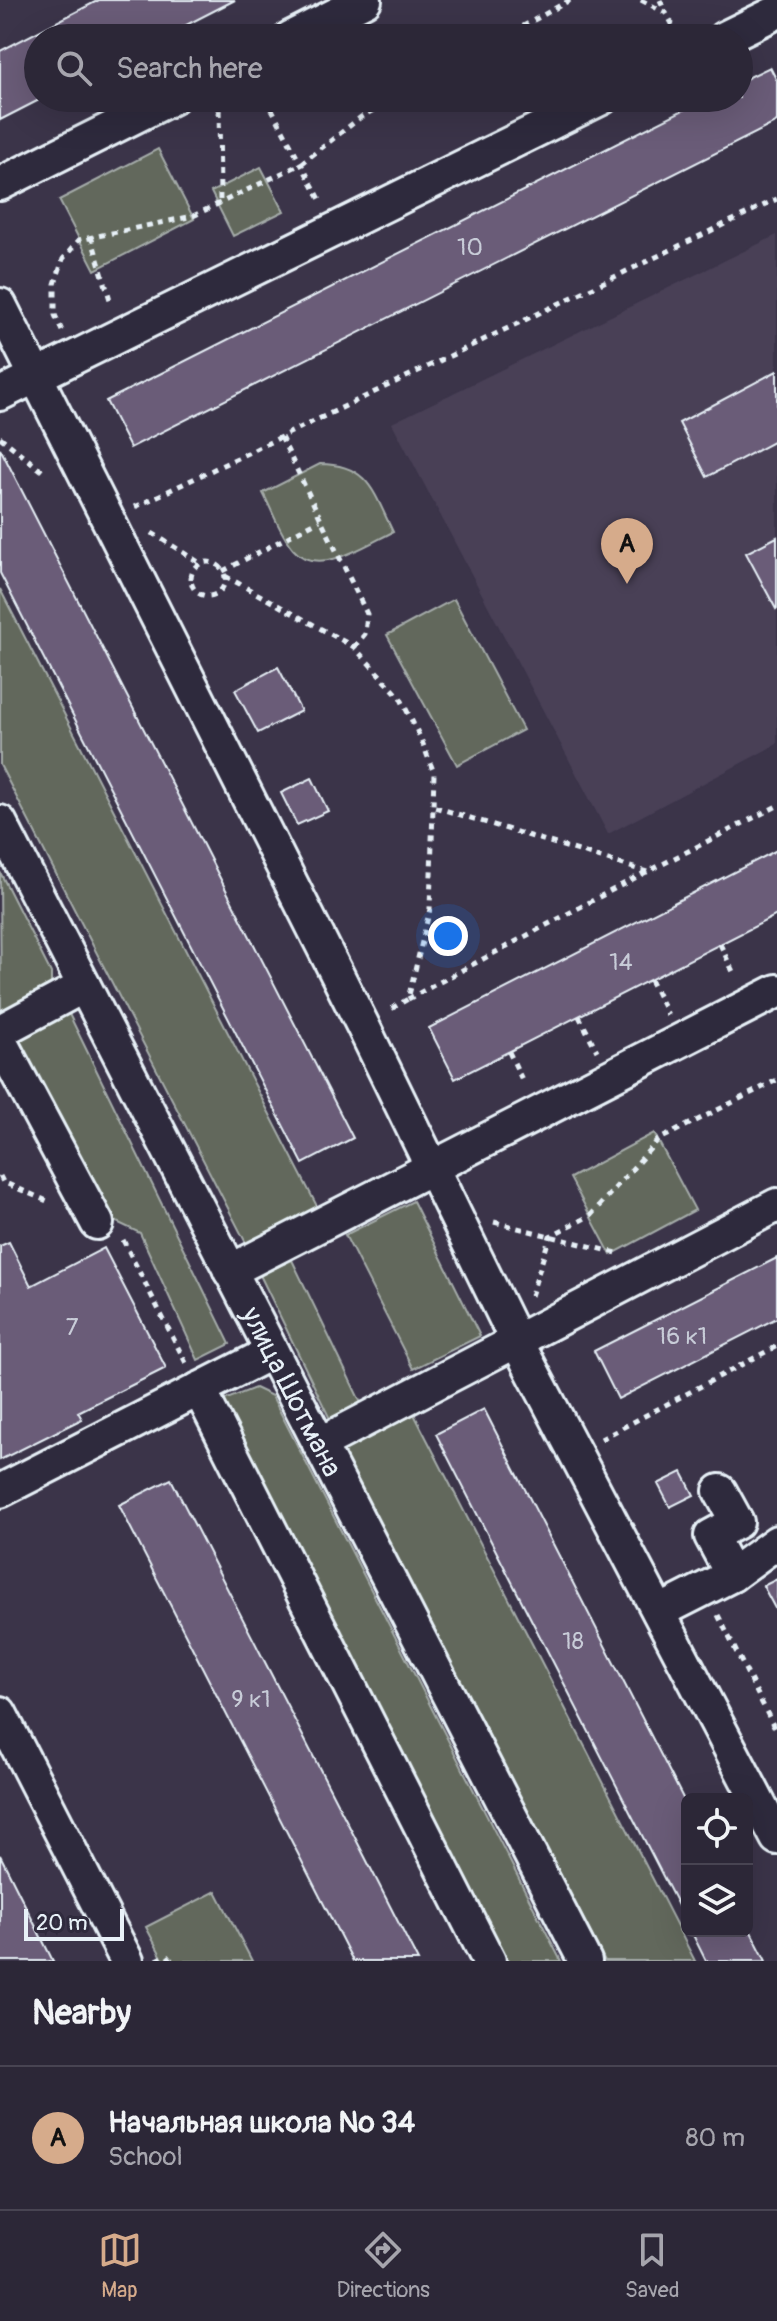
<!DOCTYPE html>
<html lang="en">
<head>
<meta charset="utf-8">
<style>
	:root { --surface:#2c2737; --page:#383342; --text:#f1f3f6; --muted:#a6a5ad; --line:#484452; --accent:#d6ab8b }
	body { margin:0; font-family:Pangolin,sans-serif; background:var(--page); color:var(--text) }
	.controls { position:absolute; right:24px; bottom:24px; display:grid; overflow:hidden; border-radius:12px; box-shadow:0 8px 32px #0002 }
	.controls button { width:72px; height:72px; display:grid; place-items:center; padding:0; border:0; border-bottom:2px solid var(--line); background:var(--surface); color:var(--text); font:40px sans-serif }
	.scale { position:absolute; left:24px; bottom:20px; width:100px; box-sizing:border-box; padding-left:8px; border:4px solid #e8f1f8; border-top:0; font-size:22px; line-height:28px; white-space:nowrap; color:#e8f1f8; -webkit-text-stroke:6px #2f2a3d; paint-order:stroke }
	.you { position:absolute; left:448px; top:936px; width:28px; height:28px; margin:-20px; border:6px solid #fff; border-radius:50%; background:#1a73e8; box-shadow:0 0 0 12px #1a73e833 }
	.badge { display:grid; place-items:center; width:52px; height:52px; border-radius:50%; background:var(--accent); color:#111; font-size:26px; font-weight:700 }
	.pin { position:absolute; translate:-50% -66px; filter:drop-shadow(0 2px 4px #0008) }
	.pin::after { content:''; position:absolute; top:42px; width:28px; height:24px; background:inherit; clip-path:polygon(0 0,100% 0,50% 100%) }
	.list { margin:0; padding:0; list-style:none }
	h2 { display:flex; justify-content:space-between; align-items:center; height:104px; margin:0; padding:0 32px; font-size:34px }
	h2 small { font-size:26px; font-weight:400; color:var(--muted) }
	.list li { display:grid; grid-template-columns:52px 1fr auto; gap:24px; align-items:center; box-sizing:border-box; height:144px; padding:0 32px; border-top:2px solid var(--line) }
	.list b { display:block; font-size:30px; white-space:nowrap }
	.list p { margin:0; font-size:26px; white-space:nowrap; color:var(--muted) }
	.list em { font-size:26px; font-style:normal; color:var(--muted) }
	.icon { flex:none; width:44px; height:44px; fill:none; stroke:currentColor; stroke-width:2; stroke-linecap:round; stroke-linejoin:round }
	.map { position:relative; flex:none; width:777px; height:1961px; overflow:hidden }
	.search { position:absolute; background:var(--surface); box-shadow:0 8px 32px #0002; left:24px; right:24px; top:24px; height:88px; display:flex; align-items:center; gap:20px; box-sizing:border-box; padding:0 28px; border-radius:44px; color:var(--muted); font-size:30px }
	.sheet { height:248px; background:var(--surface) }
	nav { display:flex; justify-content:space-around; align-items:center; box-sizing:border-box; height:112px; border-top:2px solid var(--line); background:var(--surface); font-size:22px; color:var(--muted) }
	nav a { display:grid; justify-items:center; gap:4px }
	nav .on { color:var(--accent) }
	.map>svg:first-child { display:block }
	.built { fill:#494057 }
	.green { fill:#62685b; stroke:#a5acaa; stroke-width:2 }
	.building { fill:#6a5c78; stroke:#e8f1f8; stroke-width:2 }
	.lines { fill:none; stroke-linecap:round; stroke-linejoin:round }
	.minor-casing { stroke:#e8f1f8; stroke-width:38 }
	.path { stroke:#e8f1f8; stroke-width:5; stroke-dasharray:6 6; stroke-linecap:butt }
	.minor { stroke:#2f2a3d; stroke-width:32 }
	.labels { text-anchor:middle; stroke-width:8; stroke-linejoin:round; paint-order:stroke }
	.number-label { font-size:24px; fill:#c8ccd8 }
	.street-label { font-size:28px; fill:#e8f1f8; stroke:#2f2a3d }
</style>
</head>
<body>
<div class="map">
<svg width="777" height="1961" viewBox="0 0 777 1961">
	<rect width="100%" height="100%" fill="#3b3449"/>
	<filter id="ink" filterUnits="userSpaceOnUse"><feTurbulence type="fractalNoise" baseFrequency=".0125" numOctaves="2"/><feDisplacementMap in="SourceGraphic" scale="16" xChannelSelector="R" yChannelSelector="G"/><feConvolveMatrix kernelMatrix="1 2 1 2 8 2 1 2 1" color-interpolation-filters="sRGB"/></filter>
	<g filter="url(#ink)">
		<!-- built -->
		<path class="built" d="M777,235v509l-169,90 -216,-411z"/>
		<!-- green -->
		<path class="green" d="M158,149l36,70 -99,51 -36,-70z
			M261,167l23,44 -51,25 -22,-44z
			M320,464c49,0 54,29 73,68 -26,12 -75,47 -100,17 -13,-15 -21,-39 -30,-56z
			M0,589l320,623 -71,37 -249,-484z
			M454,599l69,131 -66,35 -70,-130z
			M0,872l51,101v14l-50,25z
			M68,1012l162,332 -32,16 -58,-127 -36,-17 -87,-181z
			M654,1133l41,77 -84,45 -41,-77z
			M413,1201l67,135 -67,33 -68,-134z
			M292,1260l69,143 -31,16 -70,-144z
			M255,1388l17,8 289,565h-61l-281,-559z
			M414,1414l281,547h-90l-263,-510z
			M216,1891l36,70h-88l-18,-34z"/>
		<!-- building -->
		<path class="building" d="M99,0h136l-74,38h-123v60h5l-43,22v-69z
			M770,67l7,14v41l-647,326 -24,-47 601,-303h32v-16z
			M777,371v69l-70,37 -28,-54z
			M0,448l353,690 -50,26 -303,-591z
			M777,537v71l-1,1 -30,-56z
			M278,667l23,44 -43,22 -23,-43z
			M312,778l16,33 -31,14 -16,-32z
			M777,850v65l-322,164 -26,-51z
			M9,1242l22,44 73,-38 62,120 -88,44 4,7 -82,41v-214z
			M777,1258v60l-159,81 -24,-48z
			M484,1409l203,397v117l-251,-489z
			M682,1472l12,23 -24,12 -12,-23z
			M171,1479l195,380 52,102h-65l-234,-456z
			M777,1579v33l-14,-26z
			M0,1855l53,106h-53z
			M747,1924l19,37h-60l-15,-30h56z"/>
		<g class="lines">
			<defs>
				<g id="minor">
					<path d="M290,38l75,-38"/>
					<path d="M724,38l53,-26"/>
					<path d="M0,184l172,-86"/>
					<path d="M0,305l362,719 154,316 261,498"/>
					<path d="M0,394l602,-296"/>
					<path id="s1" d="M0,822l585,1139"/>
					<path d="M0,1031l84,-45"/>
					<path d="M0,1041l97,182"/>
					<path d="M230,1271l547,-280"/>
					<path d="M199,1389l290,572"/>
					<path d="M319,1444l458,-239"/>
					<path d="M0,1491l272,-139"/>
					<path d="M720,1491l17,31 -26,14 21,39"/>
					<path d="M659,1612l73,-37 45,-33"/>
					<path d="M0,1713l127,248"/>
				</g>
			</defs>
			<!-- minor casing -->
			<use href="#minor" class="minor-casing"/>
			<!-- path -->
			<path class="path" d="M641,0l25,13 14,25
				M660,0l6,13
				M502,38l68,-38
				M219,98l1,104
				M266,98l56,105
				M91,236l20,67
				M62,331l-7,-16v-31l8,-25 16,-19 114,-24 108,-52 60,-47 34,-19
				M0,437l46,37
				M281,437l86,177 -2,20 -11,13
				M135,507l642,-308
				M152,533l48,30
				M191 579a17 17 0 1 1 34 0a17 17 0 1 1-34 0Z
				M223,571l97,-51
				M225,576l129,71 46,50 21,42 13,34 -4,136 -22,90 -17,10
				M435,807l212,65 130,-66
				M720,944l15,32
				M650,980l18,35
				M408,999l238,-127
				M579,1016l18,35
				M509,1052l15,32
				M0,1176l3,6 44,19
				M494,1222l123,31
				M123,1240l63,123
				M531,1296l19,-60 41,-21 67,-75 119,-60
				M601,1439l176,-93
				M718,1615l59,118
				M157,1960l10,-5 5,6"/>
			<!-- minor -->
			<use href="#minor" class="minor"/>
		</g>
	</g>
	<g class="labels">
		<!-- number labels -->
		<g class="number-label">
			<text x="470" y="255">10</text>
			<text x="621" y="970">14</text>
			<text x="72" y="1335">7</text>
			<text x="682" y="1344">16 к1</text>
			<text x="573" y="1649">18</text>
			<text x="251" y="1707">9 к1</text>
		</g>
		<!-- street labels -->
		<g class="street-label">
			<text dy="10" stroke="none"><textPath href="#s1" startOffset="640">улица Шотмана</textPath></text>
		</g>
	</g>
</svg>
<div class="controls">
<button><svg class="icon" aria-label="locate" viewBox="0 0 24 24"><circle cx="12" cy="12" r="6"/><path d="M12 2v4M12 18v4M2 12h4M18 12h4"/></svg></button>
<button><svg class="icon" aria-label="layers" viewBox="0 0 24 24"><path d="M12 4l9 5-9 5-9-5zM3 14l9 5 9-5"/></svg></button>
</div>
<div class="scale">20 m</div>
<div class="you"></div>
<div class="pin badge" style="left:627px;top:584px">A</div>
<div class="search"><svg class="icon" aria-label="search" viewBox="0 0 24 24"><circle cx="10" cy="10" r="6"/><path d="M15 15l6 6"/></svg>Search here</div>
</div>
<section class="sheet">
<h2>Nearby<small></small></h2>
<ul class="list">
<li><span class="badge">A</span><div><b>Начальная школа № 34</b><p>School</p></div><em>80 m</em></li>
</ul>
</section>
<nav>
<a class="on"><svg class="icon" aria-label="map" viewBox="0 0 24 24"><path d="M3 6l6-2 6 2 6-2v14l-6 2-6-2-6 2zM9 4v14M15 6v14"/></svg>Map</a>
<a><svg class="icon" aria-label="directions" viewBox="0 0 24 24"><path d="M12 3l9 9-9 9-9-9zM9 14v-3h6M13 9l2 2-2 2"/></svg>Directions</a>
<a><svg class="icon" aria-label="saved" viewBox="0 0 24 24"><path d="M7 4h10v16l-5-4-5 4z"/></svg>Saved</a>
</nav>
</body>
</html>
